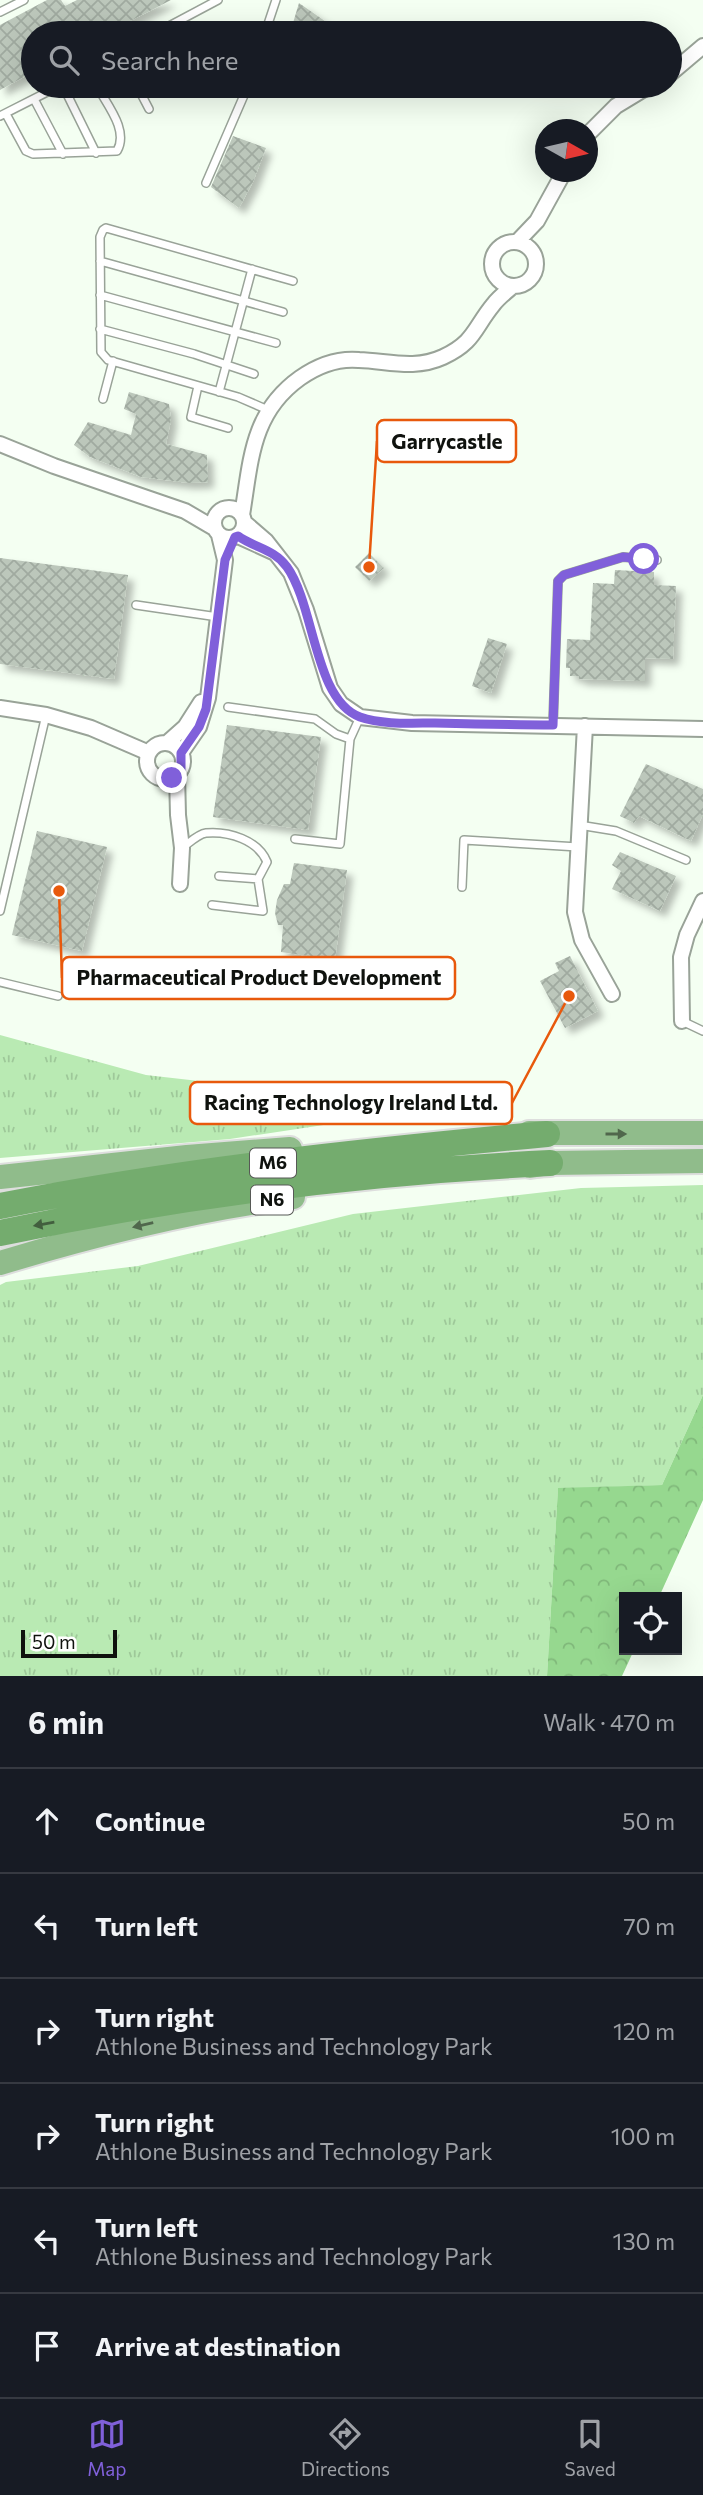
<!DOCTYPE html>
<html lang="en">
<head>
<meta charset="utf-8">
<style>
	:root { --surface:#171b24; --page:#242831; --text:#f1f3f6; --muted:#9ea1a6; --line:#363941; --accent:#8060da }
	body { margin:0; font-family:Commissioner,sans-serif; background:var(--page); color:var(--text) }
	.controls { position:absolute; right:21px; bottom:21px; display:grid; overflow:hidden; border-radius:0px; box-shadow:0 7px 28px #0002 }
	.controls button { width:63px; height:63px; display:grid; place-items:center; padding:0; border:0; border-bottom:2px solid var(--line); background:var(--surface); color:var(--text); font:35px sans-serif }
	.compass { position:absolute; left:535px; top:119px; width:63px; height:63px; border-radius:50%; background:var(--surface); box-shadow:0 7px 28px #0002; rotate:98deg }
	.scale { position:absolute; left:21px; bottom:18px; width:96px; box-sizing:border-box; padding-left:7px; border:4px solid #0f120e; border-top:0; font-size:19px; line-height:24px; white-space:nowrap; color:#0f120e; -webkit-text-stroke:5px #fff; paint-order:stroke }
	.stop { position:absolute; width:21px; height:21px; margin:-16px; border:5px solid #8060da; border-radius:50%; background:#fff }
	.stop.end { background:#8060da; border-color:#fff; box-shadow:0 2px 7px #0008 }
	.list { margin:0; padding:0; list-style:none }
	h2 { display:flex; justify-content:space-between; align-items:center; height:91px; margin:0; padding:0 28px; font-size:30px }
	h2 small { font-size:23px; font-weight:400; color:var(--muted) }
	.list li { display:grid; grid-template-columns:46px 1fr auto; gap:21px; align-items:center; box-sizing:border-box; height:105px; padding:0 28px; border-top:2px solid var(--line) }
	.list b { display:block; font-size:26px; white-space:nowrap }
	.list p { margin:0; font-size:23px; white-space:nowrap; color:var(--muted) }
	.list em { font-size:23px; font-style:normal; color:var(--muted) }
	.icon { flex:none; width:38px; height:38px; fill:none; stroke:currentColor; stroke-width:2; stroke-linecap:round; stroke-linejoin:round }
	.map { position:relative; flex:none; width:703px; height:1676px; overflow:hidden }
	.search { position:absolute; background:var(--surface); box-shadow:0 7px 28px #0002; left:21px; right:21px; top:21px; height:77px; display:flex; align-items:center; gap:18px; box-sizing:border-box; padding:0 24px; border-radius:38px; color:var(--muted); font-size:26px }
	.sheet { height:721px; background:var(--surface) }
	nav { display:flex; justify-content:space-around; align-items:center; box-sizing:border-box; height:98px; border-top:2px solid var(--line); background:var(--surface); font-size:19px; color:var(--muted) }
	nav a { display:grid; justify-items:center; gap:4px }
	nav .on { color:var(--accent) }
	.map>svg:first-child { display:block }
	.grass { fill:url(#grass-tufts) }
	.forest { fill:url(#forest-crowns) }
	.building { fill:url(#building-cross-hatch); filter:url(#shadow) }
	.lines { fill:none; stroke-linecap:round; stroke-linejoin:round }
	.service-casing { stroke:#99a398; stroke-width:10 }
	.minor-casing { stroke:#99a398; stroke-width:18 }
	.trunk-casing { stroke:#dddedd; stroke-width:28 }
	.motorway-casing { stroke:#dddedd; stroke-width:30 }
	.service { stroke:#fff; stroke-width:7 }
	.minor { stroke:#fff; stroke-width:14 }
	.trunk { stroke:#90bc8b; stroke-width:24 }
	.motorway { stroke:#74ac6e; stroke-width:26 }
	.oneway { fill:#50674c }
	.oneway2 { fill:#425f3e }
	.route { stroke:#8060da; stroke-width:9 }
	.labels { text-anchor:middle; stroke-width:7; stroke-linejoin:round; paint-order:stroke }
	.shield { fill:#fff; stroke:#575956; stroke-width:2 }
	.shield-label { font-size:18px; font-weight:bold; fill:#0f120e }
	.leader { fill:none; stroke:#e8590c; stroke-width:2.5 }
	.callout-dot { fill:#e8590c; stroke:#fff; stroke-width:2.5 }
	.callout { fill:#fff; stroke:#e8590c; stroke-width:2.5 }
	.callout-label { font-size:21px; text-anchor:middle; font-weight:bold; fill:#0f120e }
</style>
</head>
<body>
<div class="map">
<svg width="703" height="1676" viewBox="0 0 703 1676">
	<defs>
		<pattern id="grass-tufts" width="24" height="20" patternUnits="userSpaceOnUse" patternTransform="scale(1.75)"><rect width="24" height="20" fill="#b9eab3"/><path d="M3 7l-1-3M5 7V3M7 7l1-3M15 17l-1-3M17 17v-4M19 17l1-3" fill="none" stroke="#9ec899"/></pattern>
		<pattern id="forest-crowns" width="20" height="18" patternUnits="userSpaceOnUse" patternTransform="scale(1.75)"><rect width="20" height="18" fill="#96d88f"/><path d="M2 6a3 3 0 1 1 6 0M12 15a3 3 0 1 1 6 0" fill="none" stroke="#80b87a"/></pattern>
		<pattern id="building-cross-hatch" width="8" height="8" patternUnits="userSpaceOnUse" patternTransform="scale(1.75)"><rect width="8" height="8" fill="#bcc7bb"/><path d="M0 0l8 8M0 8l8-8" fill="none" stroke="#a0aaa0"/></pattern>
		<filter id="shadow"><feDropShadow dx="6" dy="6" stdDeviation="3.5" flood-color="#0004"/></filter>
	</defs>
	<rect width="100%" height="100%" fill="#f4fff2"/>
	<!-- grass -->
	<path class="grass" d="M0,1035l146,40 290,33 -206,31 -230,19z
		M703,1185v210l-41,90 -104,4 -11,187h-547v-391l6,-3 132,-16 215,-52 228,-26z"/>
	<!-- forest -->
	<path class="forest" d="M703,1395v105l-44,97h-35v53h10l-12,26h-75l11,-188 104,-3z"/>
	<!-- building -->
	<path class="building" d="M47,0h14l4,6 12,-6h94l-64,33h-74v39l-33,18v-65z
		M299,3l33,23 -4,7h-15l-20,-10z
		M233,136l33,12 -13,34 -14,26 -28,-21z
		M129,392l40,12 2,16 -5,24 41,11 1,27 -19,1 -48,-6 -51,-20 -16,-12 14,-23 43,13 5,-21 -12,-5z
		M369,553l15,15 -15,13 -14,-14z
		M0,558l128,17 -14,104 -114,-15z
		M615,570l39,2v13l22,1 -3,73 -28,-1v23l-66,-2v-3h-9v-8h-4l1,-29 23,1 3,-57 21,1z
		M488,638l19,6 -16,49 -19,-7z
		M227,725l94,12 -13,93 -95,-13z
		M646,764l57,25v25l-12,27 -52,-25 -5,7 -14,-7z
		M37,831l70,16 -25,104 -70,-16z
		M620,852l56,24 -16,35 -48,-22 9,-18 -9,-6z
		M294,863l53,7 -12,90 -54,-8 2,-27h-5l-3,-12 2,-13 7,-16h6z
		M570,956l28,55 -33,17 -25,-47 19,-10 -4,-8z"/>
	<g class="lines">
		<defs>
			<path id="service" d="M0,12l24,-12
				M156,33l62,-33
				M265,33l11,-33
				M63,86l33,67
				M137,86l12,23
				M34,99l29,55
				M6,114l20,37 7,3 84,-3c12,-21 -10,-46 -20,-65
				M0,116l59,-30
				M206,183l42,-97
				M100,261l183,51
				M100,295l176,48
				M100,329l94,25 60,20
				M198,386l-7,31 37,11
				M219,392l33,-123
				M103,399l10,-38
				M268,410l-30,-13 -130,-37 -7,-8 -1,-115 3,-7 3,-2 187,53
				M136,605l82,12
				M228,707l87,12 21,15 14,5
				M553,725l5,-144 6,-6 59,-18 34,3
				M579,825l37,6 70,29
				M295,839l45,5 10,-105 10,-22
				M182,848c7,-5 16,-14 24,-15 23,-2 52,7 61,29l-9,17 5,32 -51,-6
				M219,876l39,3
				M462,887l2,-47 114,7
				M0,911l46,-196
				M0,982l58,14
				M682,1021l21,10"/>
			<path id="minor" d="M670,74l33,-28
				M588,134l28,-28 33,-20
				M492 264a22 22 0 1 1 44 0a22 22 0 1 1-44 0Z
				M517,242l20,-21 27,-49
				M0,444l54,22 131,45 29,17
				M214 523a15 15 0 1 1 30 0a15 15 0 1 1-30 0Z
				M242,515c9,-54 9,-102 58,-137 17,-12 37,-20 59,-18 29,1 56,10 84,-3 32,-15 31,-29 50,-52 5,-7 13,-13 20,-19
				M244,522l22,19 25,32 15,37 24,78 11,16 19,13 52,6 291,6
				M238,536l35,16
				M0,708l46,7 45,13 58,25
				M585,726l-10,186 7,28 30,54
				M167,743l18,-16 16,-25
				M147 761a18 18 0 1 1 36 0a18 18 0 1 1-36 0Z
				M181,753l18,-26 9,-29 17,-138 -6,-25
				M177,774l1,41 4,33 -2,36
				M682,1021l-1,-64 6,-22 16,-34"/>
			<path id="trunk" d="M529,1133h174
				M530,1166l20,-3 153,-2
				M0,1177l187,-20 103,-8
				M0,1263c93,-28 196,-54 293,-66"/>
			<path id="motorway" d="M0,1206c181,-36 364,-55 547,-72
				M0,1233c181,-38 365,-61 550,-70"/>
		</defs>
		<!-- service casing -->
		<use href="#service" class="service-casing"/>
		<!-- minor casing -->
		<use href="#minor" class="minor-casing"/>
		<!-- trunk casing -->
		<use href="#trunk" class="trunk-casing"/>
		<!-- motorway casing -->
		<use href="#motorway" class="motorway-casing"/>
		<!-- service -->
		<use href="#service" class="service"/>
		<!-- minor -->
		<use href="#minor" class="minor"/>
		<!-- trunk -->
		<use href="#trunk" class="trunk"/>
		<!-- motorway -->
		<use href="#motorway" class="motorway"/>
	</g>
	<!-- one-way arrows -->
	<defs><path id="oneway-solid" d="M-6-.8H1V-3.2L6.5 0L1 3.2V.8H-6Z" transform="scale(1.75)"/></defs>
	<g class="oneway">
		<use href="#oneway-solid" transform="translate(616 1134)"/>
		<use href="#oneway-solid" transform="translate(143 1225) rotate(167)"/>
	</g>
	<use class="oneway2" href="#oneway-solid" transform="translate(44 1224) rotate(170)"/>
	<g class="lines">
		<!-- route -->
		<path class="route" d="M172,778l9,-9v-16l18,-26 7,-18 19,-149 10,-23 3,-1c17,12 36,13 49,31 28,39 27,133 73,150 23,8 51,6 75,6 39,1 79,2 118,2l5,-144 6,-6 59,-18 21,2"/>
	</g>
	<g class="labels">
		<!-- shield labels -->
		<g class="shield">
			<rect x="250" y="1148.5" width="46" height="29" rx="5"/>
			<rect x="251" y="1185.5" width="42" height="29" rx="5"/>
		</g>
		<g class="shield-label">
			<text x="273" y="1169">M6</text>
			<text x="272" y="1206">N6</text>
		</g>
	</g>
	<!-- callouts -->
	<path class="leader" d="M369 567L377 441M59 891L62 978M569 996L512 1103"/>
	<g class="callout-dot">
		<circle cx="369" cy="567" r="7"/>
		<circle cx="59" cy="891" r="7"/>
		<circle cx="569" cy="996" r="7"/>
	</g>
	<g class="callout">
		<rect x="377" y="420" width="139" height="42" rx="7"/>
		<rect x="62" y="957" width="393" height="42" rx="7"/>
		<rect x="190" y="1082" width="322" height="42" rx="7"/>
	</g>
	<g class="callout-label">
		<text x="447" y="449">Garrycastle</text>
		<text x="259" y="985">Pharmaceutical Product Development</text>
		<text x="351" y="1110">Racing Technology Ireland Ltd.</text>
	</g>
</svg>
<div class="controls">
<button><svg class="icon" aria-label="locate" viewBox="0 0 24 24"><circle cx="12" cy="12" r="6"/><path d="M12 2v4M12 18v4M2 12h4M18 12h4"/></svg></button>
</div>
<svg class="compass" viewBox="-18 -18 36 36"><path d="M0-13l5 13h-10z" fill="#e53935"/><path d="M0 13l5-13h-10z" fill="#9ea1a6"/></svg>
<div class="scale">50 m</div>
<div class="stop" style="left:644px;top:559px"></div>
<div class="stop end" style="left:172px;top:778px"></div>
<div class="search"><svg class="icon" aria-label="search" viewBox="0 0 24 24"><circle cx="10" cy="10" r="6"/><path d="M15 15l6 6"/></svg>Search here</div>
</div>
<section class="sheet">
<h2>6 min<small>Walk · 470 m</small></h2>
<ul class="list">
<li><svg class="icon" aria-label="ahead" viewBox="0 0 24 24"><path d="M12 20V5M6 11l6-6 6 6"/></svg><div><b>Continue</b></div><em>50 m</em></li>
<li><svg class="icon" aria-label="left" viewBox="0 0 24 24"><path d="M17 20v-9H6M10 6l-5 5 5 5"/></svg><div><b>Turn left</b></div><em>70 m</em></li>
<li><svg class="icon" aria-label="right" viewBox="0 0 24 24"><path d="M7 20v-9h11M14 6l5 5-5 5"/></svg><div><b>Turn right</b><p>Athlone Business and Technology Park</p></div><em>120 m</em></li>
<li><svg class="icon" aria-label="right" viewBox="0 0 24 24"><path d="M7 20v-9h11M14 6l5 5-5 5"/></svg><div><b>Turn right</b><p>Athlone Business and Technology Park</p></div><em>100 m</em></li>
<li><svg class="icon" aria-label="left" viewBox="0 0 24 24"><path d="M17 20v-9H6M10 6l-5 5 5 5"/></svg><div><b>Turn left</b><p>Athlone Business and Technology Park</p></div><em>130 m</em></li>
<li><svg class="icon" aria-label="arrive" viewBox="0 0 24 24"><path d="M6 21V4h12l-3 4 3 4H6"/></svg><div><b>Arrive at destination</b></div></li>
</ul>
</section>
<nav>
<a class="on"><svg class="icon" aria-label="map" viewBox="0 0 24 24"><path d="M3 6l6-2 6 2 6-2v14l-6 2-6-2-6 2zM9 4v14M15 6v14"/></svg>Map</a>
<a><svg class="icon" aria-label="directions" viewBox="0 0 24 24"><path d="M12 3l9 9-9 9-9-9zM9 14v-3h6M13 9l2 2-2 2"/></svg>Directions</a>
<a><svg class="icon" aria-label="saved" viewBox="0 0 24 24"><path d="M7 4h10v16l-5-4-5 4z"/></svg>Saved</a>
</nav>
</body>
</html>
